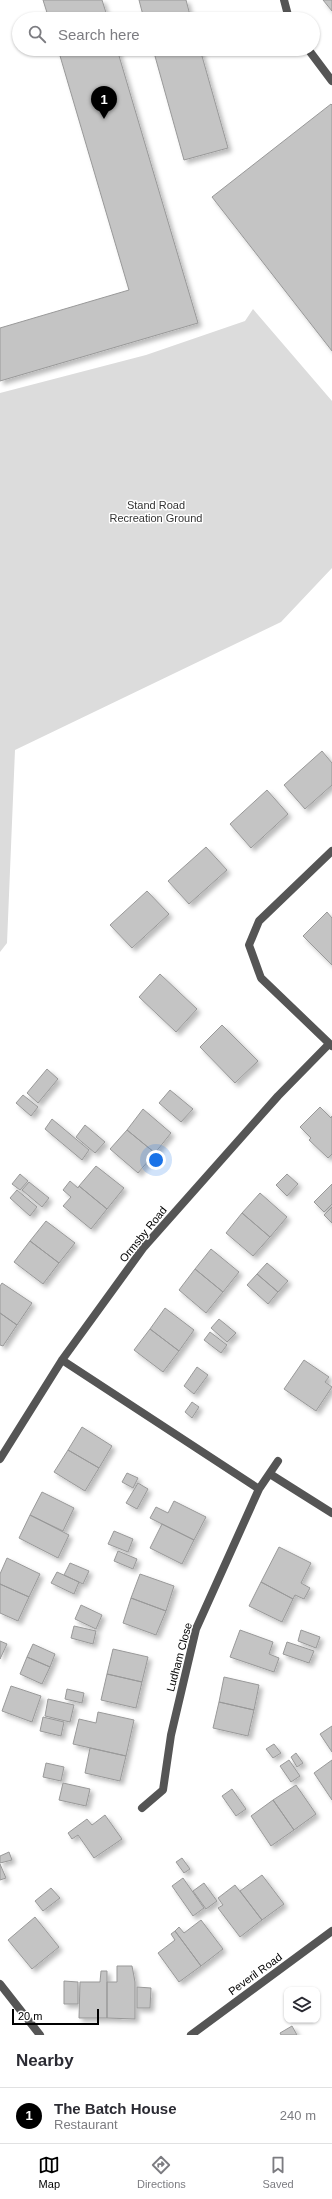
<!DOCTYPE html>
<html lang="en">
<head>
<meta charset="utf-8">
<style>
	:root { --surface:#fff; --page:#f7f7f7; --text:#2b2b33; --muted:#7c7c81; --line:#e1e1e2; --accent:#000 }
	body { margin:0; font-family:Arial,sans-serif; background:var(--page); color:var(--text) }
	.controls { position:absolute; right:12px; bottom:12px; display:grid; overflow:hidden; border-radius:8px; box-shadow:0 1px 3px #0004 }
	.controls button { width:36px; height:36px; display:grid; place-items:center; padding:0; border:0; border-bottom:1px solid var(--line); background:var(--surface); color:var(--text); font:20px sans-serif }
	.scale { position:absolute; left:12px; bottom:10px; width:87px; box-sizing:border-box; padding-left:4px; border:2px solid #000; border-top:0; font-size:11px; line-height:14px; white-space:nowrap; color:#000; -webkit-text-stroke:3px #fff; paint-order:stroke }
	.you { position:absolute; left:156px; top:1160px; width:14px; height:14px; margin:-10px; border:3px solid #fff; border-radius:50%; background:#1a73e8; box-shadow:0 0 0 6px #1a73e833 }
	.badge { display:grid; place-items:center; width:26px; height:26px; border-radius:50%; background:var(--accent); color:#fff; font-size:13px; font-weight:700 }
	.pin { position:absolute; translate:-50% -33px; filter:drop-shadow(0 1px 2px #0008) }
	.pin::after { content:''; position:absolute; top:21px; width:14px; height:12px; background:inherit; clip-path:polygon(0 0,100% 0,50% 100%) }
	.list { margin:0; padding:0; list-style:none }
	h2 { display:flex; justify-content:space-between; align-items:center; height:52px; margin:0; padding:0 16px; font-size:17px }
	h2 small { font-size:13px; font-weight:400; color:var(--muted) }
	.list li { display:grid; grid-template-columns:26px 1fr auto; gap:12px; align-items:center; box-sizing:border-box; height:56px; padding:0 16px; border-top:1px solid var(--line) }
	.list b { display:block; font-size:15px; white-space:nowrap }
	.list p { margin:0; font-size:13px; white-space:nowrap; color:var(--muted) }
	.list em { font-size:13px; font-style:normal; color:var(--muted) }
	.icon { flex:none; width:22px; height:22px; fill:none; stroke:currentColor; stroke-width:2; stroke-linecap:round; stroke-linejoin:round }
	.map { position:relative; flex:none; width:332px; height:2035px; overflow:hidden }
	.search { position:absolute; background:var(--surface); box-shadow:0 1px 3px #0004; left:12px; right:12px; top:12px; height:44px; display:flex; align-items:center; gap:10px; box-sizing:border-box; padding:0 14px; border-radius:22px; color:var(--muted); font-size:15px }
	.sheet { height:108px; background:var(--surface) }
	nav { display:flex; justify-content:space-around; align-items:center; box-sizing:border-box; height:56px; border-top:1px solid var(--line); background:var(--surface); font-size:11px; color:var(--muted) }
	nav a { display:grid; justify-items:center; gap:2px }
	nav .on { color:var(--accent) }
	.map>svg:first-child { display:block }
	.green { fill:#dcdcdc }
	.building { fill:#c4c4c4; stroke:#999; filter:url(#shadow) }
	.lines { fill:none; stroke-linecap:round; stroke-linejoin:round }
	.service { stroke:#555; stroke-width:8 }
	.minor { stroke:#555; stroke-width:8 }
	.tertiary { stroke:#555; stroke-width:8 }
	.labels { text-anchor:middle; stroke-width:3; stroke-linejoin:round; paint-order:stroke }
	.park-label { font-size:11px; fill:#333; stroke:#fff }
	.street-label { font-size:11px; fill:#000; stroke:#fff }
</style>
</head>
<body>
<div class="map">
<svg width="332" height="2035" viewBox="0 0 332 2035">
	<defs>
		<filter id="shadow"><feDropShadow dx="3.5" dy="3.5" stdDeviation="2" flood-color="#0004"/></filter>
	</defs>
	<rect width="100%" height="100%" fill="#fff"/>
	<!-- green -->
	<path class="green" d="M253,309l79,92v167l-51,54 -266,128 -8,193 -7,9v-559l146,-38 99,-34z"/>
	<!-- building -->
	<path class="building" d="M43,0h59l6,19h-59z
		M139,0h47l5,19h-47z
		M323,0h9v11z
		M58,49h59l81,274 -198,58v-53l129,-38z
		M153,49h47l28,99 -44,12z
		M331,104l1,1v246l-120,-154z
		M322,751l10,12v22l-27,24 -21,-24z
		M267,790l21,24 -37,34 -21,-24z
		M206,847l21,23 -38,34 -21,-23z
		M147,891l22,23 -37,34 -22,-23z
		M327,912l5,6v47l-29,-29z
		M160,974l37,35 -21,23 -37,-35z
		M222,1025l36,36 -23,22 -35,-36z
		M47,1069l11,10 -20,24 -11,-10z
		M170,1090l23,19 -12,13 -22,-19z
		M23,1095l15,12 -7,9 -15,-13z
		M320,1107l11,11 1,-2v38l-4,4 -19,-18 2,-2 -11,-11z
		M143,1109l28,24 -16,20 -28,-23z
		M52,1119l37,31 -7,10 -37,-31z
		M85,1125l20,17 -10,11 -19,-16z
		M127,1130l28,23 -17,20 -28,-24z
		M96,1166l28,22 -17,21 -28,-23z
		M20,1174l8,7 -8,9 -8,-6z
		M287,1174l11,10 -11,12 -11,-11z
		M70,1181l8,7 1,-2 28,23 -16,20 -28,-23 8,-9 -8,-7z
		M29,1182l20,16 -7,9 -20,-17z
		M332,1184v20l-8,8 -10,-10z
		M17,1190l20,17 -7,9 -20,-18z
		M260,1193l27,24 -17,20 -28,-24z
		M332,1207v16l-8,-8z
		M242,1213l28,24 -17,19 -27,-23z
		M46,1221l29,22 -16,20 -29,-22z
		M30,1241l29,22 -16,21 -29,-22z
		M211,1249l28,23 -16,20 -28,-23z
		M267,1263l21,18 -10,11 -21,-18z
		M195,1269l28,23 -17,21 -27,-23z
		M257,1274l21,18 -10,12 -21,-19z
		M2,1283l30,20 -15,22 -17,-12v-27z
		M165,1308l29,22 -15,21 -29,-22z
		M0,1313l17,12 -14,21 -3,-1z
		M219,1319l17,14 -9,9 -16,-14z
		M150,1329l29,22 -16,21 -29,-22z
		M210,1332l17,13 -6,8 -17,-13z
		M304,1360l25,17 -4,5 7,5 -16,24 -32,-22z
		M197,1367l11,8 -14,19 -10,-8z
		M192,1402l7,5 -7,11 -7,-6z
		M82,1427l30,19 -13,22 -31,-18z
		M68,1450l31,18 -14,23 -31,-19z
		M127,1473l11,5 -5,10 -11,-6z
		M138,1483l10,6 -11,20 -11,-6z
		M42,1492l32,16 -11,23 -33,-16z
		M174,1501l32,16 -12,23 -44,-22 6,-11 12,6z
		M30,1515l39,20 -11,23 -39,-20z
		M162,1524l32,16 -12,24 -32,-16z
		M114,1531l19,8 -5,13 -20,-8z
		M279,1547l32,16 -10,20 9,5 -6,11 -9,-4 -2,4 -32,-17z
		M118,1551l19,8 -4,10 -19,-8z
		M7,1558l33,16 -11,23 -29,-13v-10z
		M70,1563l19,8 -6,13 -19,-9z
		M57,1572l22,10 -5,12 -23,-11z
		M140,1574l34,12 -8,25 -35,-13z
		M261,1582l32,17 -11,23 -33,-16z
		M0,1584l29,13 -11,24 -18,-8z
		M131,1598l35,13 -10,24 -33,-12z
		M81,1605l21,10 -6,14 -21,-10z
		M74,1626l22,5 -3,13 -22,-6z
		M240,1630l33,12 -4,12 10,4 -5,14 -44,-15z
		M301,1630l19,7 -4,11 -18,-7z
		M0,1641l7,3 -7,15z
		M287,1642l27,9 -5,12 -26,-9z
		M33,1644l22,10 -5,13 -23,-10z
		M113,1649l35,8 -6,25 -35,-8z
		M27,1657l23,10 -8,17 -22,-10z
		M107,1674l35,8 -6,26 -35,-8z
		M224,1677l35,8 -5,25 -35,-8z
		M11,1686l30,10 -9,26 -30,-11z
		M67,1689l17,4 -2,10 -17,-4z
		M48,1699l26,6 -4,17 -25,-6z
		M219,1702l35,8 -6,26 -35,-8z
		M98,1712l36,8 -8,36 -53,-12 6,-25 17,4z
		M43,1717l21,5 -3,14 -21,-5z
		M332,1726v26l-12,-18z
		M274,1744l7,9 -8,5 -7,-9z
		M90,1748l36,8 -6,25 -35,-8z
		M296,1753l7,10 -6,4 -6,-10z
		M289,1760l11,16 -9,6 -11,-16z
		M332,1760v40l-18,-27z
		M46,1763l18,4 -3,14 -18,-4z
		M63,1783l27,6 -4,17 -27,-6z
		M296,1785l20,29 -22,16 -21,-30z
		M232,1789l14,20 -10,7 -14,-20z
		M273,1800l21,30 -23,16 -20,-30z
		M105,1815l17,24 -28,19 -16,-23 -6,4 -4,-6 19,-14 5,6z
		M9,1852l3,8 -12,3v-7z
		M182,1858l8,11 -6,4 -8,-11z
		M0,1864l6,14 -6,2z
		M262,1875l22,29 -22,16 -22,-29z
		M183,1878l21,30 -11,8 -21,-30z
		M204,1883l13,18 -11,8 -13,-18z
		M235,1885l27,35 -22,17 -22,-29 5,-3 -5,-7z
		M51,1888l9,10 -17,13 -8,-10z
		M35,1917l24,30 -27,22 -24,-29z
		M201,1920l22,29 -22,17 -26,-35 4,-4 5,6z
		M175,1931l26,35 -22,16 -21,-29 17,-13 -4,-6z
		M117,1966h15l3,16v37l-28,-1v-36h10z
		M101,1971h6v47h-28l1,-36h20z
		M64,1981l14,1v22h-14z
		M137,1987l14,1 -1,20h-13z
		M292,2026l5,9h-16l-1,-2z"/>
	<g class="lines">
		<!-- service -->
		<path class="service" d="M284,0l5,19
			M308,49l24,32"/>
		<!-- minor -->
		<path class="minor" d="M332,851l-73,70 -10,24 12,33 71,68
			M62,1360l197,129
			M0,1459l62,-99 82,-113 134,-151 51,-52
			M270,1474l62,39
			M142,1808l21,-18 8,-55 25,-106 63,-140 19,-28
			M0,1984l40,51"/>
		<!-- tertiary -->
		<path class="tertiary" d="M191,2035l141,-104"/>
	</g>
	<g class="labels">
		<!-- park labels -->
		<g class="park-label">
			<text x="156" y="509">Stand Road<tspan x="156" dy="13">Recreation Ground</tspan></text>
		</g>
		<!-- street labels -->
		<g class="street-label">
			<text transform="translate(143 1234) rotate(-51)" y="4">Ormsby Road</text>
			<text transform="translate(179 1657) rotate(-75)" y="4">Ludham Close</text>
			<text transform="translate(255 1974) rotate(-36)" y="4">Peveril Road</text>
		</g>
	</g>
</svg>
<div class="controls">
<button><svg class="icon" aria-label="layers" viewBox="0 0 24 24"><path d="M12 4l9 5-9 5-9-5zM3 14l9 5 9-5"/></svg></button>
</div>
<div class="scale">20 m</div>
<div class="you"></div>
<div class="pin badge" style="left:104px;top:119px">1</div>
<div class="search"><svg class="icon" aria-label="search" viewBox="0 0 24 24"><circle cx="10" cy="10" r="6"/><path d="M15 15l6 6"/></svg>Search here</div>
</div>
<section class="sheet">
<h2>Nearby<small></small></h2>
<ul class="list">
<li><span class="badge">1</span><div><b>The Batch House</b><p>Restaurant</p></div><em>240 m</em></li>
</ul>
</section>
<nav>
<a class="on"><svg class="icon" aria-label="map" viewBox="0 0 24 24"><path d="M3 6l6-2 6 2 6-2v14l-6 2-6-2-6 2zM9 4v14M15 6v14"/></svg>Map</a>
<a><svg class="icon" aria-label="directions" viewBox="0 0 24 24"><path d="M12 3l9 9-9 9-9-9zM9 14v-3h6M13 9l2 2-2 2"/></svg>Directions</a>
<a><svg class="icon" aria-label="saved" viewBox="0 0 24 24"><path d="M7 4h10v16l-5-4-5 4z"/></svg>Saved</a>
</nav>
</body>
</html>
